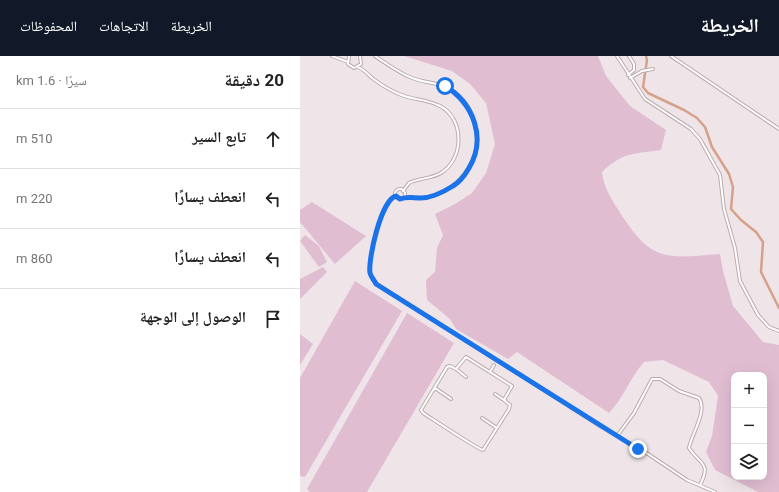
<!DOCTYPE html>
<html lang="ar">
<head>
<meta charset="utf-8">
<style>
	:root { --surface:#fff; --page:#f2f2f2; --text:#222; --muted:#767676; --line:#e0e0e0; --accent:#111827 }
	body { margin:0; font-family:Roboto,"Noto Naskh Arabic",sans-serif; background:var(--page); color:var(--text); direction:rtl }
	.controls { position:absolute; right:12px; bottom:12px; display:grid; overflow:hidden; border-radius:8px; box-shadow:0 4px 16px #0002 }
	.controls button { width:36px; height:36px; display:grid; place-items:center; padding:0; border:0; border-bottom:1px solid var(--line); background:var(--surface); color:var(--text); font:20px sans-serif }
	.stop { position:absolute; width:12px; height:12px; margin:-9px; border:3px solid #1a73e8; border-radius:50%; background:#fff }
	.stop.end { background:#1a73e8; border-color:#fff; box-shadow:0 1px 4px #0008 }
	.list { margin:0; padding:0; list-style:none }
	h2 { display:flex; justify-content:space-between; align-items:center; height:52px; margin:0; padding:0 16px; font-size:17px }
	h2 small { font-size:13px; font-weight:400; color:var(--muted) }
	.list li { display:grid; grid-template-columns:26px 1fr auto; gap:12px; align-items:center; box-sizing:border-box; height:60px; padding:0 16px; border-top:1px solid var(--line) }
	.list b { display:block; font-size:15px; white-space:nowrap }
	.list em { font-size:13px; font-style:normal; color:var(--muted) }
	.icon { flex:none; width:22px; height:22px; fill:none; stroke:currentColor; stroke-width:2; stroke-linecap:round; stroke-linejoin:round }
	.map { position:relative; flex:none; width:479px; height:436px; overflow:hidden; direction:ltr }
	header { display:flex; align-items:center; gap:24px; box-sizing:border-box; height:56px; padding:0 20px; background:var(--accent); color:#fff }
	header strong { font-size:19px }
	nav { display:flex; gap:22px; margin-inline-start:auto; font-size:14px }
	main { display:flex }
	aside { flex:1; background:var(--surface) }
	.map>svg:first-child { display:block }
	.green { fill:#e1bdd2; fill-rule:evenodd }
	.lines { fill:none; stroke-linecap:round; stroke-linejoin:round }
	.canal { stroke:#d6a18b; stroke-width:2.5 }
	.minor-casing { stroke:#bbabae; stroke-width:4 }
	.minor { stroke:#fff; stroke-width:2 }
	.route { stroke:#1a73e8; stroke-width:5 }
</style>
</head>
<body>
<header>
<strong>الخريطة</strong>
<nav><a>الخريطة</a><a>الاتجاهات</a><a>المحفوظات</a></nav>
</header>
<main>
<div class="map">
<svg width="479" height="436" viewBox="0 0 479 436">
	<rect width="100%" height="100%" fill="#efe5e8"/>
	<!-- green -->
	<path class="green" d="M104,0h194l8,20 24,30 36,24 -5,20c-27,4 -38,2 -59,22 2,17 10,28 19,42 31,49 46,44 99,40l3,17 10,35 30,36 16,3v147h-21l-43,-22 -9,-18 6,-16 6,-40 -9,-14 -46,-22 -19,2c-14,15 -20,36 -35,51l-92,-61 -9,7 -52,-30 -6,-10 -23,-19 -1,-20 9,-8 2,-24 6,-13 -8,-21 20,-10 17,-11 14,-20 9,-29 -9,-41 -16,-19 -18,-13zM434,319h30v102h-30z
		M12,146l54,34 -31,28 -35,-42v-12z
		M5,179l14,11 8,16 -8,5 -19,-26z
		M23,211l4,5 -27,27v-20z
		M55,225l47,30 -97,166 -5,-1v-98z
		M107,257l47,30 -87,149h-57l-3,-3z
		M0,278l13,10 -13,21z"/>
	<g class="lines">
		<!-- canal -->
		<path class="canal" d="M346,0l1,4 -4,27 5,6 36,17 13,8 8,9 7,20 17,27 4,13 -2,22 10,11 15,12 7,10 -2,30 18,36"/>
		<defs>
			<path id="minor" d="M32,0l16,6
				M49,0l-1,8 6,4 7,-4 -1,-8
				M75,0c12,8 24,17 37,22 12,5 27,4 38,11 26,16 35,52 19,78 -9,16 -27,29 -47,31 -5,0 -12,-1 -18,-1
				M317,0l28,43 46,30 9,10 20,36 4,34 11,39 5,33 18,34 11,12 10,4
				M371,0l108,73
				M58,11c5,2 10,7 14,11 8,6 17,12 27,16 13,6 28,5 41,12 25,13 24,53 1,67 -10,6 -22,5 -32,10l-6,8
				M328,19l6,-5v-6l-5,-8
				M330,22l12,-7 11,-2
				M95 138a5 5 0 1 1 10 0a5 5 0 1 1-10 0Z
				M96,140c-15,3 -28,63 -26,77 1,4 4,7 7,11l223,142 48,28 39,26 28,12
				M166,301l46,29 -8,14 6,5 -1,4 -26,41c-4,0 -52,-32 -60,-37l-2,-3 26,-43 3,-1 6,3z
				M156,313l10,8
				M190,316l4,-7
				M135,332l16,11
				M195,338l9,6
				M182,362l15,10
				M317,380l17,-23 18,-34h8l19,12 20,7c9,13 -8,37 -10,50 10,16 23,14 11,37"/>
		</defs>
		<!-- minor casing -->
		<use href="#minor" class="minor-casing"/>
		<!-- minor -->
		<use href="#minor" class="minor"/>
	</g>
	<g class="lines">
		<!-- route -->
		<path class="route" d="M145,30c28,17 42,52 24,82 -4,7 -9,14 -16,18 -8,5 -22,12 -32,12 -8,0 -13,-2 -21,1l-4,-3c-15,4 -28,63 -26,77 1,4 4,7 6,11l262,165"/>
	</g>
</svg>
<div class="controls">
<button>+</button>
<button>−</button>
<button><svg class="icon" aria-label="layers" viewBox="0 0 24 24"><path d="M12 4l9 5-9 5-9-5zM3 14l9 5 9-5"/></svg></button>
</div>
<div class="stop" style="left:145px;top:30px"></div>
<div class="stop end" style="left:338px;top:393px"></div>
</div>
<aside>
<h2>20 دقيقة<small>سيرًا · 1.6 km</small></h2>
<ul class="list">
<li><svg class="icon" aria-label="ahead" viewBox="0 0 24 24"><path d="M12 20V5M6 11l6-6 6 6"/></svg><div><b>تابع السير</b></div><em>510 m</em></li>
<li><svg class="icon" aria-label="left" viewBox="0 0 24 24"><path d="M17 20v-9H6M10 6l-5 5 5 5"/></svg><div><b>انعطف يسارًا</b></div><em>220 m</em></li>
<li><svg class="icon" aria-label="left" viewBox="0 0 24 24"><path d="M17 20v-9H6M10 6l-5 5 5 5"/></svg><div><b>انعطف يسارًا</b></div><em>860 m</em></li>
<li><svg class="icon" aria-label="arrive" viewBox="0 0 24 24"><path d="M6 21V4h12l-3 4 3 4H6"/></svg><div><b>الوصول إلى الوجهة</b></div></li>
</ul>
</aside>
</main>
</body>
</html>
